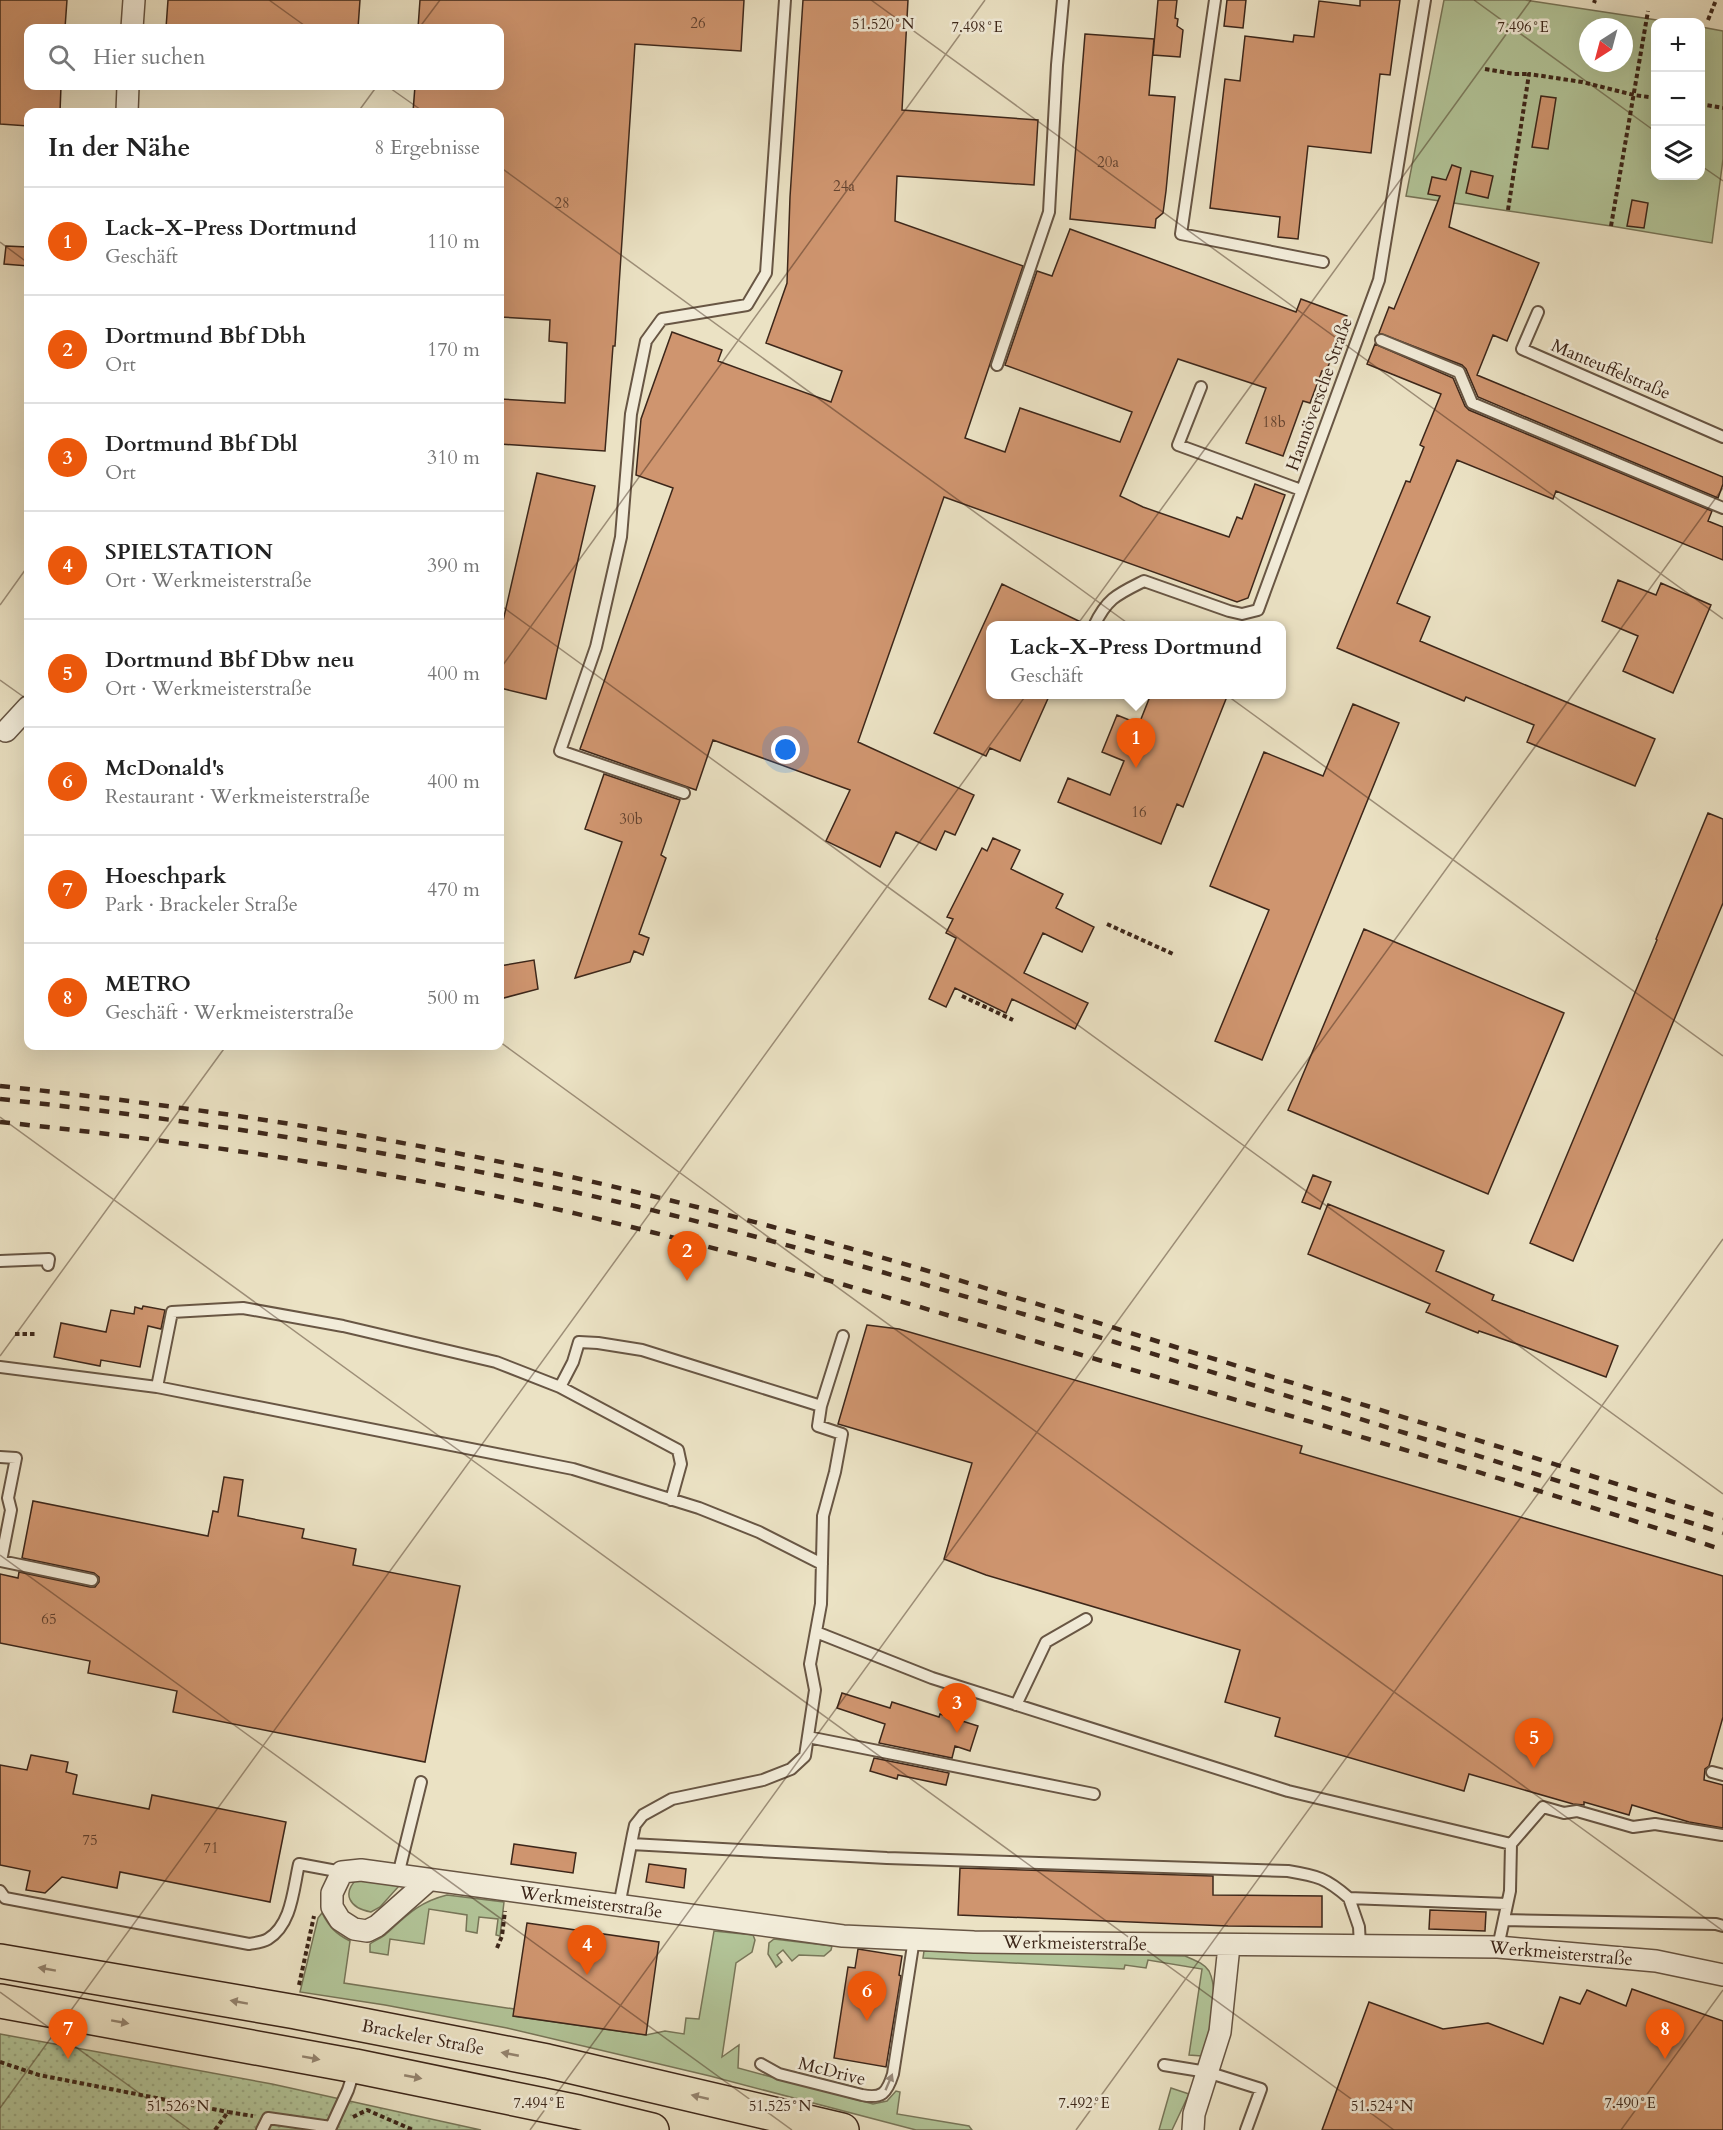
<!DOCTYPE html>
<html lang="de">
<head>
<meta charset="utf-8">
<style>
	:root { --surface:#fff; --page:#f6f6f6; --text:#222; --muted:#767676; --line:#e0e0e0; --accent:#ea580c }
	body { margin:0; font-family:Cardo,serif; background:var(--page); color:var(--text) }
	.controls { position:absolute; right:18px; top:18px; display:grid; overflow:hidden; border-radius:12px; box-shadow:0 6px 24px #0002 }
	.controls button { width:54px; height:54px; display:grid; place-items:center; padding:0; border:0; border-bottom:2px solid var(--line); background:var(--surface); color:var(--text); font:30px sans-serif }
	.compass { position:absolute; left:1579px; top:18px; width:54px; height:54px; border-radius:50%; background:var(--surface); box-shadow:0 6px 24px #0002; rotate:216deg }
	.you { position:absolute; left:786px; top:750px; width:21px; height:21px; margin:-15px; border:4px solid #fff; border-radius:50%; background:#1a73e8; box-shadow:0 0 0 9px #1a73e833 }
	.badge { display:grid; place-items:center; width:39px; height:39px; border-radius:50%; background:var(--accent); color:#fff; font-size:20px; font-weight:700 }
	.pin { position:absolute; translate:-50% -50px; filter:drop-shadow(0 2px 3px #0008) }
	.pin::after { content:''; position:absolute; top:32px; width:21px; height:18px; background:inherit; clip-path:polygon(0 0,100% 0,50% 100%) }
	.popup { position:absolute; left:986px; top:621px; width:300px; height:78px; box-sizing:border-box; display:grid; place-content:center; border-radius:12px; background:var(--surface); filter:drop-shadow(0 2px 4px #0005); font-size:20px; white-space:nowrap; color:var(--muted) }
	.popup b { font-size:22px; color:var(--text) }
	.popup::after { content:''; position:absolute; left:50%; top:100%; margin-left:-12px; border:12px solid transparent; border-top-color:var(--surface) }
	.list { margin:0; padding:0; list-style:none }
	h2 { display:flex; justify-content:space-between; align-items:center; height:78px; margin:0; padding:0 24px; font-size:26px }
	h2 small { font-size:20px; font-weight:400; color:var(--muted) }
	.list li { display:grid; grid-template-columns:39px 1fr auto; gap:18px; align-items:center; box-sizing:border-box; height:108px; padding:0 24px; border-top:2px solid var(--line) }
	.list b { display:block; font-size:22px; white-space:nowrap }
	.list p { margin:0; font-size:20px; white-space:nowrap; color:var(--muted) }
	.list em { font-size:20px; font-style:normal; color:var(--muted) }
	.icon { flex:none; width:33px; height:33px; fill:none; stroke:currentColor; stroke-width:2; stroke-linecap:round; stroke-linejoin:round }
	.map { position:relative; flex:none; width:1723px; height:2130px; overflow:hidden }
	.search { position:absolute; background:var(--surface); box-shadow:0 6px 24px #0002; left:24px; top:24px; width:480px; height:66px; display:flex; align-items:center; gap:15px; box-sizing:border-box; padding:0 21px; border-radius:12px; color:var(--muted); font-size:22px }
	.panel { position:absolute; background:var(--surface); box-shadow:0 6px 24px #0002; left:24px; top:108px; width:480px; height:942px; border-radius:12px }
	.map>svg:first-child { display:block }
	.green { fill:#b2c498; stroke:#787659; stroke-width:1.5; fill-rule:evenodd }
	.park { fill:url(#park-dots); stroke:#787659; stroke-width:1.5 }
	.building { fill:#cf956f; stroke:#3d271a; stroke-width:1.5 }
	.lines { fill:none; stroke-linecap:round; stroke-linejoin:round }
	.lane-casing { stroke:#685644; stroke-width:14 }
	.street-casing { stroke:#685644; stroke-width:24 }
	.highway-casing { stroke:#3d271a; stroke-width:36 }
	.path { stroke:#3d271a; stroke-width:4; stroke-dasharray:4.5 3; stroke-linecap:butt }
	.lane { stroke:#f2ecd9; stroke-width:10 }
	.street { stroke:#f2ecd9; stroke-width:21 }
	.highway { stroke:#ebe2c4; stroke-width:33 }
	.rail { stroke:#3d271a; stroke-width:4.5; stroke-dasharray:10 10; stroke-linecap:butt }
	.oneway { fill:#94846f }
	.oneway2 { fill:#988a7a }
	.ticks { fill:none; stroke:#3d271a; stroke-width:1.5; stroke-opacity:0.45 }
	.labels { text-anchor:middle; stroke-width:5; stroke-linejoin:round; paint-order:stroke }
	.number-label { font-size:15px; fill:#62422f }
	.street-label { font-size:18px; fill:#3d271a; stroke:#f2ecd9 }
	.ticks-label { font-size:15px; text-anchor:middle; fill:#3d271a; stroke:#f2ecd9; stroke-width:5; stroke-linejoin:round; paint-order:stroke }
</style>
</head>
<body>
<div class="map">
<svg width="1723" height="2130" viewBox="0 0 1723 2130">
	<defs>
		<pattern id="park-dots" width="8" height="8" patternUnits="userSpaceOnUse" patternTransform="scale(1.5)"><rect width="8" height="8" fill="#b2c498"/><path d="M2 2h.1M6 6h.1" fill="none" stroke="#9aa882" stroke-width="1.8" stroke-linecap="round"/></pattern>
	</defs>
	<rect width="100%" height="100%" fill="#ebe2c4"/>
	<filter id="stains"><feTurbulence type="fractalNoise" baseFrequency=".00333" numOctaves="4"/><feColorMatrix values="0 0 0 0 .2 0 0 0 0 .09 0 0 0 0 .02 0 0 0 .5 -.17"/></filter>
	<radialGradient id="worn" r=".72"><stop offset=".6" stop-color="#630" stop-opacity="0"/><stop offset="1" stop-color="#630" stop-opacity=".3"/></radialGradient>
	<!-- green -->
	<path class="green" d="M1444,0h81l145,22h-14v154h44l1,-149 22,4v128l-11,84 -101,-17 -205,-30zM1588,27h36v36h-36z
		M359,1877l40,9 -19,21 -9,5c-21,-4 -31,-18 -12,-35z
		M447,1895l57,7 -4,34 -4,-1 2,-16 -19,-2 -2,16 -11,-2 1,-16 -38,-6 -5,35 -34,-5 -2,16 -18,-3v-8c5,-4 12,-6 16,-10 21,-19 33,-32 61,-39z
		M322,1913c7,14 14,21 28,28l-6,42 170,26v7l132,19 19,-4 19,3 2,-16 13,1 15,-88 39,4 2,5 -3,12 -16,11 -14,94 17,-12 -1,23 135,36 14,-3 9,-10 4,1 -3,22 72,12 3,4h-56l-206,-54 -203,-48 -122,-23 -85,-13 18,-74z
		M774,1939l58,7 -1,4 -7,6 -25,-1 -7,6 -9,-11 -6,5 5,7 -6,5 -8,-13 1,-11z
		M924,1951l261,5c9,4 19,7 24,15 11,22 0,63 -7,85l-13,-1 13,-86 -54,-9 -2,8 -21,-3 -1,4 -201,-11z
		M1171,2088l18,6 -17,36h-13z"/>
	<!-- park -->
	<path class="park" d="M0,2034l272,50 209,46h-481z"/>
	<!-- building -->
	<path class="building" d="M0,0h67l-2,28h-37v58h33l-1,26h-32v14l-28,-2z
		M168,0h192l-2,28h-192z
		M420,0h324l-3,51 -106,-7 -20,302h-2l-8,105 -105,-7v-45l65,4 2,-60 -18,-2 1,-21 -50,-3v-205h-87l2,-26h85v-58h-82z
		M803,0h105l-6,110 136,10 -4,65 -137,-9 -2,45 128,45 -58,172 40,14 15,-44 100,34 12,-30 -127,-47 32,-94 15,5 18,-47 226,83 5,-13 46,17 -21,56 -4,-1 -12,32 -7,-2 -20,55 -37,-13 20,-55 -88,-29 -58,137 23,11 86,30 8,-20 5,2 13,-35 30,11 -37,103 -11,4 -293,-105 -86,245 116,53 -19,40 -10,-4 -9,19 -40,-18 -16,35 -54,-26 24,-51 -137,-50 -17,50 -116,-41 93,-261 -37,-13 5,-56 31,-87 50,18 -4,11 113,41 11,-31 -76,-28 21,-60 3,-86z
		M1158,0h19l-2,18 3,1 -1,7 6,4 -3,27 -27,-2z
		M1227,0h19l-3,28 -19,-2z
		M1360,0h40l-10,75 -10,-1 -9,79 -63,-7 -10,93 -20,-2 2,-20 -70,-9 15,-129 15,2 5,-45 48,6 1,-7 20,2 5,-36 41,5z
		M1085,34l69,5 -5,56 26,2 -9,94 -3,22 -7,6 -1,9 -85,-9z
		M1541,96l15,2 -8,51 -16,-2z
		M1452,165l9,3 -12,59 90,36 -32,78 -14,-6 -16,40 246,102v7l-5,14 -240,-101 -12,-28 -4,-4 -83,-32 10,-26 5,2 46,-113 -12,-2 4,-17 14,3z
		M1471,171l22,5 -5,22 -22,-5z
		M1632,200l16,3 -4,25 -17,-2z
		M6,246l22,1v19l-24,-2z
		M1375,344l78,34 12,28 4,4 243,101 -4,10 15,6v33l-167,-69 -3,8 -96,-39 -60,143 33,14 -10,24 235,98 -20,47 -108,-44 7,-17 -68,-28 -2,4 -127,-53 69,-167 4,1 14,-35 -4,-2 21,-51 -74,-30z
		M537,473l58,13 -49,213 -46,-11v-54z
		M1618,580l38,15 5,-12 50,22 -38,88 -50,-22 15,-35 -36,-15z
		M1002,584l85,41 -97,1v68h60l-30,67 -30,-13 -4,8 -52,-23z
		M1151,694h77l-45,113 -6,-3 -16,40 -103,-42 10,-24 42,17 14,-34 -22,-9 15,-37 22,9z
		M1353,704l46,19 -137,337 -47,-19 54,-131 -59,-24 54,-134 59,24z
		M604,774l76,26 -19,55 5,3 -27,76 10,4 -6,17 -9,-4 -4,11 -55,16 47,-136 -37,-13z
		M1708,813l15,6v84l-150,358 -43,-18 127,-303 -1,-1z
		M993,838l27,12 -9,19 52,25 -7,14 38,19 -12,25 -39,-19 -19,40 64,30 -13,26 -63,-30 -6,14 -51,-25 -9,19 -17,-8 27,-61 -10,-5 7,-14 -6,-2 35,-69 5,3z
		M1364,929l200,84 -76,181 -200,-84z
		M534,960l4,29 -38,10v-33z
		M1313,1175l18,7 -11,27 -18,-7z
		M1328,1204l116,47 -8,20 58,24 -2,5 126,46 -12,31 -89,-33 -38,-13 -1,2 -52,-21 4,-8 -122,-50z
		M143,1306l22,4 -4,19 -13,-3 -8,41 -39,-7 -1,6 -46,-9 7,-34 45,9 5,-22 23,4 1,-7 7,2z
		M867,1325l32,4 403,117 -2,7 423,123v141l-14,49 -4,3 -1,11 19,5v43l-34,-6 -57,-17 -3,10 -45,-13v3l-11,-1 -104,-30 -5,17 -189,-55 5,-18 -55,-16 15,-52 -254,-75 -42,-16 28,-96 -134,-39z
		M224,1477l19,3 -5,36 66,13 -2,9 54,11 -3,16 107,21 -35,176 -252,-50 4,-21 -89,-18 2,-12 -90,-18v-69l18,4 1,-6 71,15h5l4,-5v-5l-5,-4 -72,-15 11,-57 175,35 5,-25 5,1z
		M842,1693l48,15 2,-6 47,15 1,-3 38,12 -8,25 -15,-5 -3,12 -73,-15 6,-19 -48,-16z
		M31,1755l37,7 -2,10 11,3 -4,19 76,15 3,-14 134,27 -16,80 -150,-30 -3,16 -55,-11 -17,16 -19,-3 4,-19 -30,-6v-100l27,5z
		M874,1758l75,15 -3,12 -48,-10 -1,4 -27,-8z
		M514,1844l62,9 -3,20 -62,-9z
		M649,1864l37,5 -2,19 -38,-6z
		M960,1868l253,8v19l109,1v31l-94,-1 -270,-11z
		M1430,1910l56,2 -1,19 -56,-2z
		M527,1923l132,19 -13,93 -133,-19z
		M858,1949l44,7 -3,19 2,1 -15,91 -52,-9 14,-91 7,1z
		M1632,1989l91,32v109h-401l47,-128 74,27 45,-6 55,21 17,-47 20,7 7,-14 39,16z"/>
	<g class="lines">
		<defs>
			<path id="lane" d="M1215,0l-34,234 142,28
				M1538,312l-16,37 201,88
				M1381,340l78,32 13,31 251,105
				M997,365l52,-153 8,-147 6,-65
				M1201,387l-23,58 123,45
				M1094,626c13,-28 24,-32 50,-45l85,30 13,3 16,-4 121,-330 46,-280
				M684,793l-124,-42 36,-104 25,-110 10,-123 15,-73 16,-22 85,-14 19,-32 19,-273
				M0,1261l49,-2 -1,6
				M0,1367l157,20 416,82 126,39 60,24 63,32
				M157,1387l15,-75 71,-4 100,18 153,36 64,25 118,63 3,14 -10,36
				M560,1387l13,-25 6,-20 19,1 44,7 179,56 -3,20 24,8 -7,38 -12,44 -2,88 -11,60 5,26 -10,66 -14,13 -28,11 -91,19 -29,16 -8,10 -2,9 -14,72
				M821,1406l22,-70
				M0,1457l16,1 -8,40 3,12 -10,51 91,19
				M816,1632l116,46 356,113 223,53 32,-37 21,6 13,-2 56,16 22,-3 67,11
				M1016,1705l30,-63 40,-23
				M808,1737l286,57
				M1712,1772l11,3
				M631,1844l256,14 401,13c30,5 38,7 61,27l158,6
				M398,1875l23,-93
				M0,1891l5,7 244,46c6,-1 14,-2 19,-5 24,-15 25,-49 31,-75l43,8
				M1349,1898l10,29 1,18
				M1504,1920l212,4 7,2
				M1498,1947l12,-56 1,-47
				M761,2064l18,10 83,21c20,4 25,-2 31,-21l21,-135
				M1164,2065l43,7 54,17 -15,41
				M262,2130l6,-12 63,9 17,-37 7,-22"/>
			<path id="street" d="M132,28l2,-28
				M127,112l1,-26
				M6,731l22,-24
				M429,1880l-52,46 -10,5 -13,-2 -14,-9 -8,-13v-14l10,-21 19,-2 482,66 131,6 524,5 158,14 67,14
				M1193,2130l1,-16 26,-82 9,-86"/>
			<path id="highway" d="M0,1961l296,51 251,49 295,69
				M0,2001l355,65 223,46 74,18"/>
		</defs>
		<!-- lane casing -->
		<use href="#lane" class="lane-casing"/>
		<!-- street casing -->
		<use href="#street" class="street-casing"/>
		<!-- highway casing -->
		<use href="#highway" class="highway-casing"/>
		<!-- path -->
		<path class="path" d="M1594,3l1,-3
			M1708,20l8,-20
			M1485,69l29,5h15
			M1700,104l23,4
			M1508,210l21,-136 53,8 52,13 22,3
			M1611,226l37,-215
			M1107,924l66,30
			M962,996l51,24
			M15,1334h21
			M497,1948l5,-12 3,-25
			M299,1985l15,-69
			M0,2062l39,13 189,37
			M353,2117l14,-7 46,20
			M215,2130l13,-18 25,4"/>
		<!-- lane -->
		<use href="#lane" class="lane"/>
		<!-- street -->
		<use href="#street" class="street"/>
		<!-- highway -->
		<use href="#highway" class="highway"/>
		<!-- rail -->
		<path class="rail" d="M0,1086c178,19 355,45 530,82 222,47 439,114 655,182 180,55 359,110 538,168
			M0,1099c213,23 426,57 635,107 191,46 379,105 567,163 174,55 347,109 521,164
			M0,1122c183,19 368,45 547,85 192,43 380,103 569,158 203,59 406,118 607,185"/>
	</g>
	<!-- one-way arrows -->
	<defs><path id="oneway-solid" d="M-6-.8H1V-3.2L6.5 0L1 3.2V.8H-6Z" transform="scale(1.5)"/></defs>
	<g class="oneway">
		<use href="#oneway-solid" transform="translate(47 1969) rotate(-170)"/>
		<use href="#oneway-solid" transform="translate(239 2002) rotate(-170)"/>
		<use href="#oneway-solid" transform="translate(120 2022) rotate(10)"/>
		<use href="#oneway-solid" transform="translate(510 2054) rotate(-169)"/>
		<use href="#oneway-solid" transform="translate(311 2058) rotate(10)"/>
		<use href="#oneway-solid" transform="translate(413 2077) rotate(11)"/>
		<use href="#oneway-solid" transform="translate(700 2097) rotate(-167)"/>
	</g>
	<use class="oneway2" href="#oneway-solid" transform="translate(889 2082) rotate(-67)"/>
	<!-- ticks -->
	<path class="ticks" d="M269,0l39,28M871,0l852,619M1474,0l182,132M419,28l21,-28M387,86l37,26M358,112l19,-26M1700,165l23,16M500,167l1223,889M0,242l28,21M0,605l28,-39M500,605l1223,889M500,669l485,-669M0,680l28,20M500,1042l1223,889M0,1117l1394,1013M0,1356l226,-310M0,1555l792,575M0,1992l190,138M0,2108l1531,-2108M530,2130l1193,-1642M1076,2130l647,-891M1621,2130l102,-140"/>
	<g class="labels">
		<!-- number labels -->
		<g class="number-label">
			<text x="698" y="28">26</text>
			<text x="1108" y="167">20a</text>
			<text x="844" y="191">24a</text>
			<text x="562" y="208">28</text>
			<text x="1274" y="427">18b</text>
			<text x="1139" y="817">16</text>
			<text x="631" y="824">30b</text>
			<text x="49" y="1624">65</text>
			<text x="90" y="1845">75</text>
			<text x="211" y="1853">71</text>
		</g>
		<!-- street labels -->
		<g class="street-label">
			<text transform="translate(1611 369) rotate(23)" y="6">Manteuffelstraße</text>
			<text transform="translate(1319 394) rotate(-70)" y="6">Hannöversche Straße</text>
			<text transform="translate(591 1902) rotate(8)" y="6">Werkmeisterstraße</text>
			<text transform="translate(1075 1943) rotate(1)" y="6">Werkmeisterstraße</text>
			<text transform="translate(1561 1953) rotate(5)" y="6">Werkmeisterstraße</text>
			<text transform="translate(423 2037) rotate(11)" y="6">Brackeler Straße</text>
			<text transform="translate(832 2071) rotate(14)" y="6">McDrive</text>
		</g>
	</g>
	<g class="ticks-label">
		<text x="883" y="29">51.520°N</text>
		<text x="977" y="32">7.498°E</text>
		<text x="1523" y="32">7.496°E</text>
		<text x="539" y="2108">7.494°E</text>
		<text x="1084" y="2108">7.492°E</text>
		<text x="1630" y="2108">7.490°E</text>
		<text x="178" y="2111">51.526°N</text>
		<text x="780" y="2111">51.525°N</text>
		<text x="1382" y="2111">51.524°N</text>
	</g>
	<rect width="100%" height="100%" filter="url(#stains)"/>
	<rect width="100%" height="100%" fill="url(#worn)"/>
</svg>
<div class="controls">
<button>+</button>
<button>−</button>
<button><svg class="icon" aria-label="layers" viewBox="0 0 24 24"><path d="M12 4l9 5-9 5-9-5zM3 14l9 5 9-5"/></svg></button>
</div>
<svg class="compass" viewBox="-18 -18 36 36"><path d="M0-13l5 13h-10z" fill="#e53935"/><path d="M0 13l5-13h-10z" fill="#767676"/></svg>
<div class="you"></div>
<div class="pin badge" style="left:1136px;top:768px">1</div>
<div class="popup"><b>Lack-X-Press Dortmund</b>Geschäft</div>
<div class="pin badge" style="left:687px;top:1281px">2</div>
<div class="pin badge" style="left:957px;top:1733px">3</div>
<div class="pin badge" style="left:587px;top:1975px">4</div>
<div class="pin badge" style="left:1534px;top:1768px">5</div>
<div class="pin badge" style="left:867px;top:2021px">6</div>
<div class="pin badge" style="left:68px;top:2059px">7</div>
<div class="pin badge" style="left:1665px;top:2059px">8</div>
<div class="search"><svg class="icon" aria-label="search" viewBox="0 0 24 24"><circle cx="10" cy="10" r="6"/><path d="M15 15l6 6"/></svg>Hier suchen</div>
<section class="panel">
<h2>In der Nähe<small>8 Ergebnisse</small></h2>
<ul class="list">
<li><span class="badge">1</span><div><b>Lack-X-Press Dortmund</b><p>Geschäft</p></div><em>110 m</em></li>
<li><span class="badge">2</span><div><b>Dortmund Bbf Dbh</b><p>Ort</p></div><em>170 m</em></li>
<li><span class="badge">3</span><div><b>Dortmund Bbf Dbl</b><p>Ort</p></div><em>310 m</em></li>
<li><span class="badge">4</span><div><b>SPIELSTATION</b><p>Ort · Werkmeisterstraße</p></div><em>390 m</em></li>
<li><span class="badge">5</span><div><b>Dortmund Bbf Dbw neu</b><p>Ort · Werkmeisterstraße</p></div><em>400 m</em></li>
<li><span class="badge">6</span><div><b>McDonald's</b><p>Restaurant · Werkmeisterstraße</p></div><em>400 m</em></li>
<li><span class="badge">7</span><div><b>Hoeschpark</b><p>Park · Brackeler Straße</p></div><em>470 m</em></li>
<li><span class="badge">8</span><div><b>METRO</b><p>Geschäft · Werkmeisterstraße</p></div><em>500 m</em></li>
</ul>
</section>
</div>
</body>
</html>
